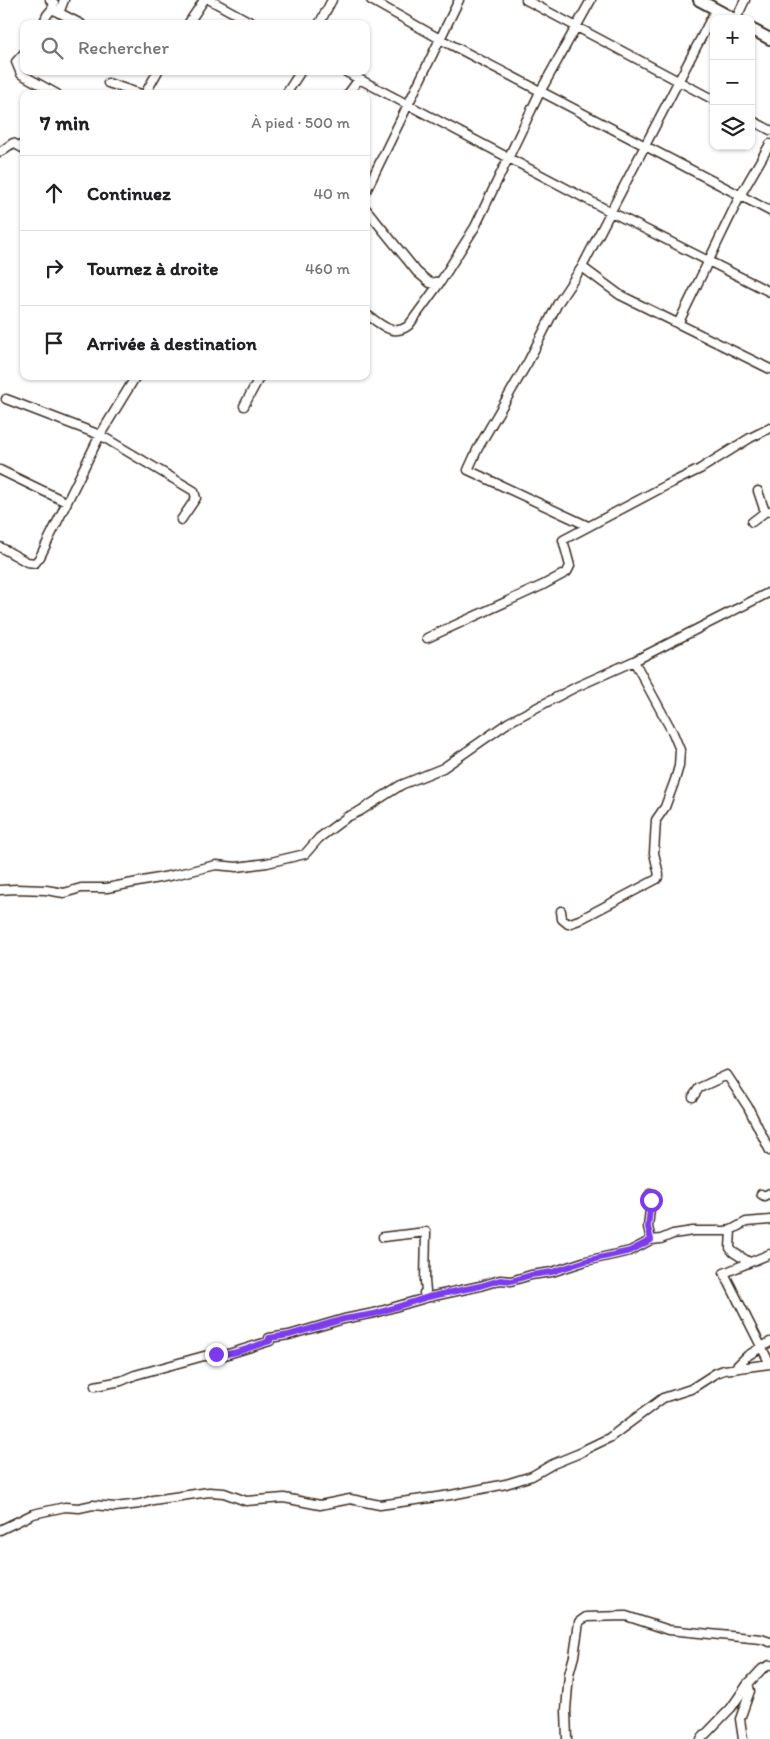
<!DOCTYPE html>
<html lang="fr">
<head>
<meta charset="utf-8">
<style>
	:root { --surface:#fff; --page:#f2f2f2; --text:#202124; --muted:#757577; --line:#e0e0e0 }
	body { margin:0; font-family:Itim,sans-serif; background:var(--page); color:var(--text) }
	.controls { position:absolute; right:15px; top:15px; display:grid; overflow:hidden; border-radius:10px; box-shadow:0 1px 4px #0004 }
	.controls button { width:45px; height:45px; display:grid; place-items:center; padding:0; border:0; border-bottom:1px solid var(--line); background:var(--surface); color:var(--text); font:25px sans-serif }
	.stop { position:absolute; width:15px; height:15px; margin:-11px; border:4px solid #7c3aed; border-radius:50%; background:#fff }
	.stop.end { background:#7c3aed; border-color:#fff; box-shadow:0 1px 5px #0008 }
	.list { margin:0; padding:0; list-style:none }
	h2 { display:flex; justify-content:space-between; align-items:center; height:65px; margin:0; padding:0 20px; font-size:21px }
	h2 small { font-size:16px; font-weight:400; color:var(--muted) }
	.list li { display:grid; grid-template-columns:32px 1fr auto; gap:15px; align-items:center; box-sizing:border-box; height:75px; padding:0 20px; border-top:1px solid var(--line) }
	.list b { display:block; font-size:19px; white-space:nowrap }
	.list em { font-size:16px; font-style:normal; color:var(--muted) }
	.icon { flex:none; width:28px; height:28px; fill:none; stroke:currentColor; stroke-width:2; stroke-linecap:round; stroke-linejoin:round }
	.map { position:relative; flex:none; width:770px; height:1739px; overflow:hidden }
	.search { position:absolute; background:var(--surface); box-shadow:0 1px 4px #0004; left:20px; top:20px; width:350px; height:55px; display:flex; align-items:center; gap:12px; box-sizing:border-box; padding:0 18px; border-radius:10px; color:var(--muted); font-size:19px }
	.panel { position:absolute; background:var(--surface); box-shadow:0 1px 4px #0004; left:20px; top:90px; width:350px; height:290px; border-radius:10px }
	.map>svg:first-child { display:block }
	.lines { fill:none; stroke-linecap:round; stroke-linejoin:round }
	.street-casing { stroke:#3b2a1e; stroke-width:11 }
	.secondary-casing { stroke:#3b2a1e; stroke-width:14 }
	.street { stroke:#fff; stroke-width:8 }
	.secondary { stroke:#fff; stroke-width:10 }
	.route { stroke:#7c3aed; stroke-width:6 }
</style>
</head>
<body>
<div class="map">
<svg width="770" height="1739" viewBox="0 0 770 1739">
	<rect width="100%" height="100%" fill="#fff"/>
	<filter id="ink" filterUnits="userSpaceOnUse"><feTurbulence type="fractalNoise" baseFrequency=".02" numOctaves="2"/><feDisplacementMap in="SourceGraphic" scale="10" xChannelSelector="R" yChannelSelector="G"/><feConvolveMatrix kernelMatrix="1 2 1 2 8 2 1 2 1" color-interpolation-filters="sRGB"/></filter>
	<g filter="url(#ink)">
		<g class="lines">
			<defs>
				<path id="street" d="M50,0l4,3 -2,6
					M210,0l44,24
					M371,0l69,39 330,172
					M526,0l188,100
					M59,13l5,-13
					M736,19l9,-19
					M43,24l4,-9 5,-6 29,15
					M188,24l16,-24
					M319,24l13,-24
					M24,53l-8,9 5,12 36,20
					M344,71l267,141 159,80
					M108,83l33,11
					M145,94l13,-23
					M286,94l15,-23
					M348,94l11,-15
					M751,120l19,10
					M0,152l13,-9 11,6
					M366,191l93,-191
					M366,209l51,63 13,11 11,-2
					M582,267l38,28 150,74
					M366,314c15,10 27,24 43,11l32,-44 34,-54 65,-135 51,-92
					M678,324l62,-128 30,-52
					M6,399l94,36 94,56 2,7 -15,22
					M244,406l16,-30
					M0,470l66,32
					M758,491l7,21
					M752,522l13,-10 5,-1
					M588,526l-120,-56 10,-22 50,-86 30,-59 24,-36 134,-258
					M0,547l27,15 8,1 5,-6 60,-122 36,-59
					M427,638l116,-53 24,-13 3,-6 -7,-26 104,-55 33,-16 50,-31 20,-10
					M0,890l16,-1 30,1 18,3 17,-5h26l67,-13 42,-10 21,2 30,-4 38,-9 14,-16 28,-21 13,-6 41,-26 42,-17 66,-46 67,-35 58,-26 136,-69
					M561,911l1,8 6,5 11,-4 78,-41 2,-4 -5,-22 2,-33 9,-13 10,-27 4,-14 1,-16 -7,-17 -39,-72
					M693,1097l6,-9 28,-13 21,32 22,44
					M650,1194l1,6 -3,27 3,13
					M761,1194l3,2 6,-3
					M731,1230l-1,18 3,4 16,10
					M383,1237l43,-5 -1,49 1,10 -2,2 2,5
					M770,1254l-46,19 46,91
					M734,1369l13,-13 23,-14
					M95,1386l26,-5 14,-6 69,-19 21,-1 45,-14 -1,-3 20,-3 55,-16 30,-6 55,-16 51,-11 20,-6 11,1 20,-6 21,-3 34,-11 44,-10 21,-11 10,-1 12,-5 20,-3h32l6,-1 15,-8 24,-2
					M0,1530l33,-16 32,-7 14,1 14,-3 22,2 25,-3 13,-4 56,-8 15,1 22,8 38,-3 36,7 30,-6 30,6 71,-10 55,-11 26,-8 21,-12 27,-11 6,-4 23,-11 54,-40 28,-9 25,-16 8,-3 46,-6
					M567,1739l-1,-29 3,-36 5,-18 5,-34 7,-5 40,-1 43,14 92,9 9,3
					M701,1739l30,-31 16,-23 15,-16 8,-4
					M743,1739l-3,-20 10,-28 -2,-8"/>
				<path id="secondary" d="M699,0l35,19
					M751,29l19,10"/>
			</defs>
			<!-- street casing -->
			<use href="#street" class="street-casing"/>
			<!-- secondary casing -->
			<use href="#secondary" class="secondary-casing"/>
			<!-- street -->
			<use href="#street" class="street"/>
			<!-- secondary -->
			<use href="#secondary" class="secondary"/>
		</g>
	</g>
	<g class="lines" filter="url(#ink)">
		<!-- route -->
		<path class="route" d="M216,1354c18,2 37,-8 54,-13l-1,-3 20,-3 55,-16 30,-5 54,-17 52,-11 20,-6 11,1 20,-6 21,-3 34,-11 44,-10 21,-11 -3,-13 3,-27"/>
	</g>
</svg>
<div class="controls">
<button>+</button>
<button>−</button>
<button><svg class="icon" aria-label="layers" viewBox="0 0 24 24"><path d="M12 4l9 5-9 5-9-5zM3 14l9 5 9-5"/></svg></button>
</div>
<div class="stop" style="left:651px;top:1200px"></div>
<div class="stop end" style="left:216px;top:1354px"></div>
<div class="search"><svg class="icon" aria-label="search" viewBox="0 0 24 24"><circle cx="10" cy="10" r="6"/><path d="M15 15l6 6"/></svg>Rechercher</div>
<section class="panel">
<h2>7 min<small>À pied · 500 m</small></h2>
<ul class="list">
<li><svg class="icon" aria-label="ahead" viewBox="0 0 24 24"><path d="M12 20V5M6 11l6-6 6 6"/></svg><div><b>Continuez</b></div><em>40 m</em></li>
<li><svg class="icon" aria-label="right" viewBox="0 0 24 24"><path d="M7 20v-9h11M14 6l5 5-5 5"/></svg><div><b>Tournez à droite</b></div><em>460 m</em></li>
<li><svg class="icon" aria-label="arrive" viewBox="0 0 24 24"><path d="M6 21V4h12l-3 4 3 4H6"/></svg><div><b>Arrivée à destination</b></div></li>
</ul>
</section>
</div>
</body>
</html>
